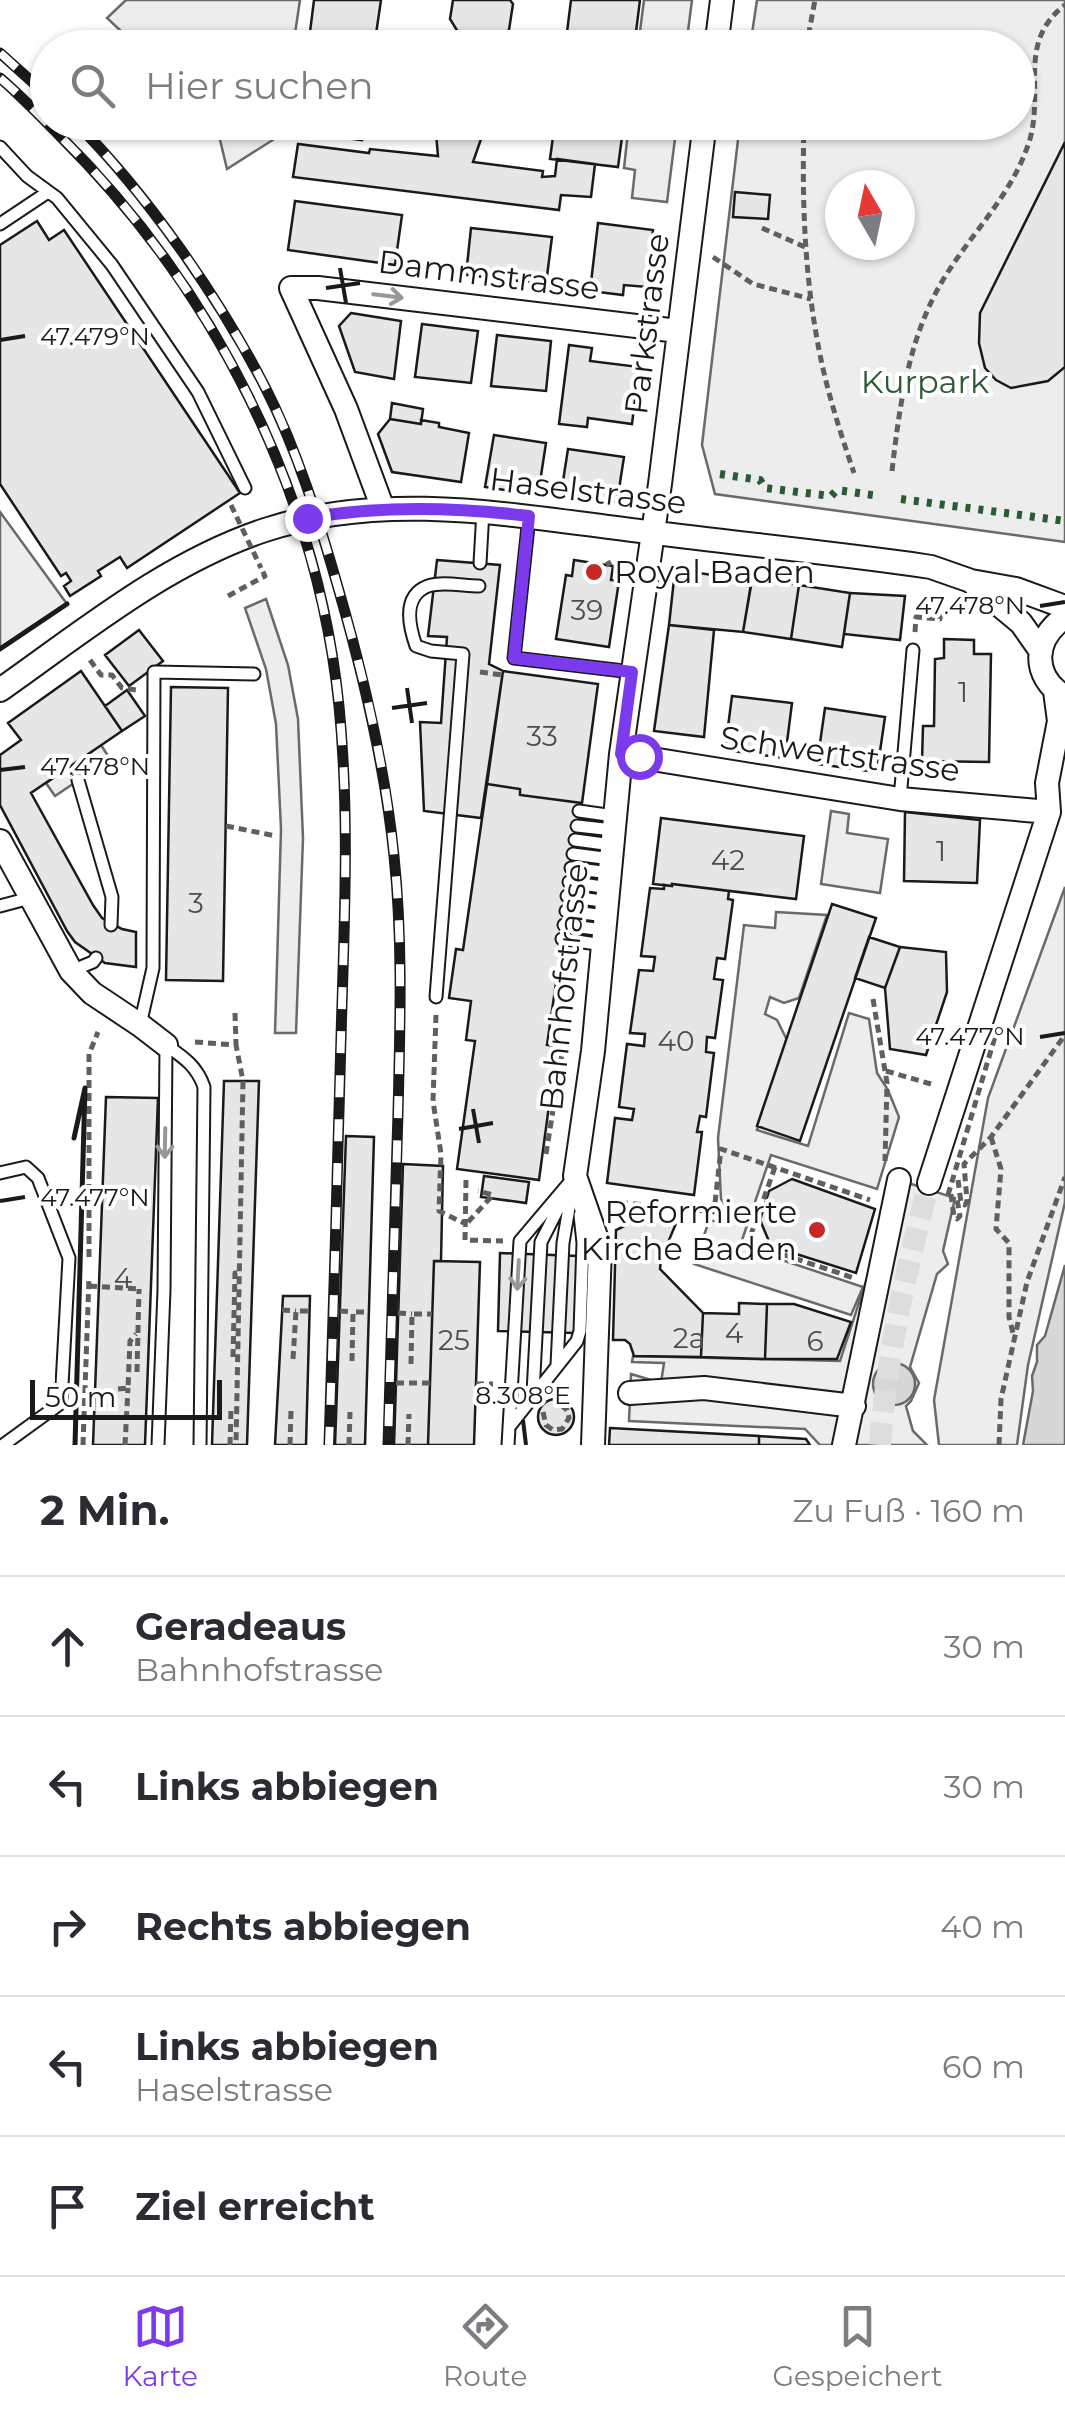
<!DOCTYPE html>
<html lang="de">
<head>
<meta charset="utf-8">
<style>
	:root { --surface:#fff; --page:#f2f2f3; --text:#2b2b33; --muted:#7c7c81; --line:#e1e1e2; --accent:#7c3aed }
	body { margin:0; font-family:Montserrat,sans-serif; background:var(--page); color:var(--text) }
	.compass { position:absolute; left:825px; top:170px; width:90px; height:90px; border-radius:50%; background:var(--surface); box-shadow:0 2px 8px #0004; rotate:351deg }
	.scale { position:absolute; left:30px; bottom:25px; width:192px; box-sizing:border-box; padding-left:10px; border:5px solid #1a1a1a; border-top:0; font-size:28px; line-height:35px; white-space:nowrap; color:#1a1a1a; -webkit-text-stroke:8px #fff; paint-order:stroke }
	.stop { position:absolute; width:30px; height:30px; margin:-22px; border:8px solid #7c3aed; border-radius:50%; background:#fff }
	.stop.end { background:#7c3aed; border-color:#fff; box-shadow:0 2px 10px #0008 }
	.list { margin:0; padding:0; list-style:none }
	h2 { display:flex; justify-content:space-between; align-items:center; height:130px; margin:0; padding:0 40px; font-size:42px }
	h2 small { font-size:32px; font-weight:400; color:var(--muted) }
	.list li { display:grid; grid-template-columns:65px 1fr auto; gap:30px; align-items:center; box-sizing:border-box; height:140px; padding:0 40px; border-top:2px solid var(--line) }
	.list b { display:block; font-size:38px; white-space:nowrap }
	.list p { margin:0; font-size:32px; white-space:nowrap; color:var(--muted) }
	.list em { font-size:32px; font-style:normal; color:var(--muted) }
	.icon { flex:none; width:55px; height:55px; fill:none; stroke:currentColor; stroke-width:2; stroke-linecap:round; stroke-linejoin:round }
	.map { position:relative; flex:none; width:1065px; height:1445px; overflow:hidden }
	.search { position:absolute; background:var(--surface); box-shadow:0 2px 8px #0004; left:30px; right:30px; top:30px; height:110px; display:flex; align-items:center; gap:25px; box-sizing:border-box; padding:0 35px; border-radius:55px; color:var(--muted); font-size:38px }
	.sheet { height:830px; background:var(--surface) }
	nav { display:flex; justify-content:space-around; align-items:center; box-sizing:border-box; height:140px; border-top:2px solid var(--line); background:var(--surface); font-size:28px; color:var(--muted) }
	nav a { display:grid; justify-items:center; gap:5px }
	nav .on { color:var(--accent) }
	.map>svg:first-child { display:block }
	.built { fill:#ededed; stroke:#6a6a6a; stroke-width:2.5; fill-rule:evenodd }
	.water { fill:#d7d7d7; stroke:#6a6a6a; stroke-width:2.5 }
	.building { fill:#e6e6e6; stroke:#1a1a1a; stroke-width:2.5 }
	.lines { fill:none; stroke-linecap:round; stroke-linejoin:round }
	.street-tunnel { stroke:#ddd; stroke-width:22; stroke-dasharray:22 11; stroke-linecap:butt }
	.lane-casing { stroke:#1a1a1a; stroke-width:15 }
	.street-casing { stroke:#1a1a1a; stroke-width:26 }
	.path { stroke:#5f5f5f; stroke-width:5; stroke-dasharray:8 5; stroke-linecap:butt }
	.lane { stroke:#fff; stroke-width:11 }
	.street { stroke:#fff; stroke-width:22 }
	.rail-casing { stroke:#1a1a1a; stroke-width:11 }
	.rail { stroke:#fff; stroke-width:8; stroke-dasharray:22; stroke-linecap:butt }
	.path-bridge { stroke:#5f5f5f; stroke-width:5; stroke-dasharray:8 5; stroke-linecap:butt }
	.hedge { stroke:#2b5a34; stroke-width:8; stroke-dasharray:5 8; stroke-linecap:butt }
	.wall { stroke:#1a1a1a; stroke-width:5 }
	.oneway { stroke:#989898 }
	.route { stroke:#7c3aed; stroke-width:12 }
	.ticks { fill:none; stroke:#1a1a1a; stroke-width:4 }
	.poi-dot { fill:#c62828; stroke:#fff; stroke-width:4 }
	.labels { text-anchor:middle; stroke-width:8; stroke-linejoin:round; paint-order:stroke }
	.number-label { font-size:28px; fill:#4d4d4d }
	.street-label { font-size:32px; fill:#1a1a1a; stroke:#fff }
	.park-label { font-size:32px; fill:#2b5a34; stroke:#fff }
	.poi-label { font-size:32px; fill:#1a1a1a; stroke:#fff; text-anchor:start }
	.ticks-label { font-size:25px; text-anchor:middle; fill:#1a1a1a; stroke:#fff; stroke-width:8; stroke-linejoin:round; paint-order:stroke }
</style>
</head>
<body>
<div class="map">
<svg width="1065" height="1445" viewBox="0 0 1065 1445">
	<rect width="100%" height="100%" fill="#fff"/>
	<!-- built -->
	<path class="built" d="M126,0h174l-7,47 -154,1 -32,-30z
		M644,0h48l-6,47h-48z
		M757,0h308v542l-350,-48 -13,-49 38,-322 278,-1v-74l-268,-1zM840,185h60v60h-60z
		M216,123v-1l66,1 -3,13 -52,33z
		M629,123h48l-10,79 -35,-4 3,-28 -11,-2z
		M0,512l67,92 -67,45z
		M266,599l22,66 10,54 5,119 -7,195h-21l6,-204 -5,-105 -10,-55 -21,-61z
		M101,745l9,14 -55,37 -9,-13z
		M831,811l18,3 -2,19 41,6 -8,54 -59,-9z
		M1065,887v315l-37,163 -11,80h-78l-5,-45 54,-302z
		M776,912l51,3 -28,83 -15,5 -14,-6 -5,17 12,6 10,20 -30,90 51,16 41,-133 20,6 8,54 11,17 11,27 -22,72 -106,-34 -31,91 123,41 -12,28 -157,-51 15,-43h10l8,-3 2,-8 -8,-11 -3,-61 26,-213 31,3z
		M899,1180l56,18 -12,53 5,13 -11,10 -27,93 9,16 -8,18 -5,5 7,25 14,14h-107l-15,-16 -176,-8 2,-47 30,9 3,-20 -32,-1 1,-6 207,5z"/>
	<!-- water -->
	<path class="water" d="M1065,1265v180h-42l10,-54 -1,-15 5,-14v-17l8,-9z
		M873 1384a21 21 0 1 1 42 0a21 21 0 1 1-42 0Z"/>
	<!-- building -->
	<path class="building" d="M314,0h67l-7,48h-66z
		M453,0h57l3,4 -4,26 -18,17 -25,-2 -16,-26z
		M571,0h69l-6,48h-69z
		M298,122h67l-3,18 -65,-8z
		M435,122h52l-14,40 70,9 -1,6 13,-1 2,-17 38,5 -4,33 -30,-2 -2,15 -266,-33 5,-33 71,9 1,-4 68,7z
		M555,122h69l-6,45 -68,-8z
		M1065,142v225l-17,14 -37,7 -15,-8 -11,-12 -6,-25 1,-30z
		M735,192l35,3 -2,24 -35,-2z
		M295,201l107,14 -7,50 -107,-15z
		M37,221l12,19 15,-10 176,263 -113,75 -7,-11 -22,14 3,5 -31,20 -6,-10 7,-5 -5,-8 -5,3 -61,-92v-239z
		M598,223l55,7 -6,57 -23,-2 -1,10 -33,-4z
		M471,228l81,9 -6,47 -80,-9z
		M351,313l50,8 -7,58 -39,-7 -16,-46z
		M422,324l56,7 -7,52 -56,-6z
		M497,335l54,6 -5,50 -55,-5z
		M569,345l23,3 -2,13 49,6 -7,57 -44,-6 -1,9 -28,-3z
		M392,403l31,6 -2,15 -31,-5z
		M390,419l31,5v-4l18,3v4l30,6 -8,49 -69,-10 -14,-38z
		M494,435l52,8 -8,52 -53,-8z
		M568,449l56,8 -7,45 -56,-8z
		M437,560l63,5 -11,99 14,7 -22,147 -57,-7 -4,-89 21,1 6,-86 -19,-1z
		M574,560l39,6 -2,14 8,1 -10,66 -53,-8 10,-64 6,1z
		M675,570l77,10 -9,52 -74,-7z
		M752,578l47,7 -8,54 -48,-7z
		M799,585l51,8 -8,54 -51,-8z
		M850,593l55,3 -5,44 -56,-6z
		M669,625l45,5 -10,107 -50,-6z
		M139,630l24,31 -34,25 -24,-31z
		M944,639l30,1v14h17l-2,108 -67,-1 1,-35h11l1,-67 9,-1z
		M81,671l41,60 -91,62 62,112 9,13 20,11 14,3v35l-31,-4 -30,-21 -8,-11 -67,-126v-50l21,-15 -13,-17z
		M503,671l95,13 -16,119 -62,-8v-6l-33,-5z
		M171,687l57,1 -5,293 -57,-1z
		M127,690l18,26 -23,15 -17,-25z
		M732,696l60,7 -7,55 -60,-8z
		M825,708l60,9 -8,55 -60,-8z
		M487,784l33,5v6l62,8 -35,242 10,1 -18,134 -82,-11 18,-128 -9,-1 5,-39 -22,-3 7,-49 7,1z
		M905,812l75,8 -3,63 -73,-2z
		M661,818l143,18 -8,63 -124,-15v2l-19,-2z
		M672,884l57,7 -1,8 5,1 -8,59 -8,-1 -3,21 9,1 -8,58 -8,-1 -1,15 8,1 -8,64 -6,-1 -3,16h5l-8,63 -87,-12 8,-65 17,2 2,-11 -15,-2 8,-63 17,2 1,-12 -15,-1 9,-63 14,1 2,-14 -14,-1 9,-68 14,1v-4l8,1z
		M832,904l44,14 -76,223 -43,-15z
		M869,937l31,10 -15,41 -30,-10z
		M900,947l46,5 1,40 -21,63 -36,-6 -5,-61z
		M224,1081h35l-12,364h-35z
		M106,1097l52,1 -13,347h-52z
		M346,1136l28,1 -9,308h-30z
		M403,1164l40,2 -2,95h-7l-6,184h-34z
		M484,1176l45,6 -3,21 -45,-6z
		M792,1179l83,30 -19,64 -85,-27 -11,-26 9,-29z
		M632,1214l45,7 -16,38 -1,10 43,44 -2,44 -67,-1 -4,-12 -5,-4h-12l3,-110 15,-7z
		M500,1253l78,3 -3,77 -77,-2z
		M434,1261l46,1 -6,183h-46z
		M283,1296h27l-4,149h-31z
		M739,1303l28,1 -2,55 -64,-2 2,-44 36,1z
		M767,1304h27l57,18 -14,37h-72z
		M538 1417a18 18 0 1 1 36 0a18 18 0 1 1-36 0Z
		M610,1428l149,8v9h-150z
		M759,1436l47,3 4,6h-51z"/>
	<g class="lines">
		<!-- street-tunnel -->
		<path class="street-tunnel" d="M880,1445c7,-91 26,-175 49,-262"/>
		<defs>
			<path id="lane" d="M0,147l27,29 30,22 55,67 86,127 47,96
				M0,224l48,-32
				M529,517l-15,141 118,14
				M480,563l3,-52
				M78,780l34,117 -1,28
				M900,799l13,-149
				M579,811l35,5
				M577,826l36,4
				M575,840l37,5
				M573,854l38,5
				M571,868l39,5
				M569,882l40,6
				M567,896l41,6
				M0,906l30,-8
				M566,911l40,5
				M564,925l40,5
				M562,939l42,6
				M71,971l22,-9 3,-4
				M436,997l27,-343 -32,-3 -15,-5c-7,-20 -14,-50 12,-60 14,-5 36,0 51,0
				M140,1025l13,-57 1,-296 100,2
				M166,1045c17,12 31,21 38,42l-4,358
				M0,1173l26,-6 12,11 31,80 -8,145 -58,42
				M557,1365l6,-122 9,-53
				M533,1393l8,-151 23,-45
				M509,1427l68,-86 3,-10 3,-88 -3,-28
				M158,1445l6,-155 2,-245
				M508,1445l12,-204 55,-65"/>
			<path id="street" d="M716,48l6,-48
				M383,509l-37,-100 -55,-121h27l360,43
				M974,584l47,39 19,27
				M1065,617c-32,22 -34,59 0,80
				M0,690c84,-59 166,-127 265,-160 124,-41 256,-13 383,2 87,11 175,20 263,32l20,3 40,14 45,8 49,18
				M621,754l279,45 149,13
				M0,841l71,130 21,22 48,32 26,20
				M929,1183l120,-371 -2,-29 12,-62 -4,-30
				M630,1393l74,-5 150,18
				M593,1445l7,-197 -25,-72 18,-125 28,-297 39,-270 45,-362
				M844,1445l55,-265"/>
		</defs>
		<!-- lane casing -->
		<use href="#lane" class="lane-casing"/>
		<!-- street casing -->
		<use href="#street" class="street-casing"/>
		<!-- path -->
		<path class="path" d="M806,48l9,-48
			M804,122c-2,73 0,145 13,217 8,46 22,90 37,134
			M762,228l43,19
			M713,257l40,27 58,15
			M892,471c8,-69 17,-137 54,-196 29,-46 68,-83 84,-136 14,-50 -13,-97 35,-134
			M606,565l5,-3
			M228,596l37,-20 -4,-8
			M915,632l1,-15 24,2 3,-23
			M90,660l11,15h11l10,13 14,2
			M480,672l22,3
			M226,826l50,10
			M873,999l14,84 -2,78
			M235,1013l1,32
			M436,1015l-3,86 8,53 -2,57 27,13
			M195,1042l41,3 7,36 -7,364
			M886,1071l45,13
			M991,1137l10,32 -5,60 13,14v74l4,16
			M546,1154l18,-113
			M775,1167l-27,76 106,35
			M466,1180l-1,60 38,1
			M958,1180l3,23 4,2 2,-4 -3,-37 27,-27 74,-102
			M951,1194l3,23 3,2 3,-3 -3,-17
			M607,1201l107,11 7,-63 149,51
			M468,1222l25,-27 -15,-4
			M89,1257v-203l9,-22
			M89,1286l51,3
			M282,1310l14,1
			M340,1311l13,1
			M398,1313l14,1
			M233,1357l2,-84h5
			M293,1359l3,-48h13
			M352,1361l1,-49h16
			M411,1364l1,-50h20
			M137,1372l2,-83
			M396,1383h34
			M476,1384h17
			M118,1389l10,-1 2,-47 6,-7
			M543,1412l3,13 7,5 9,-1 7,-11 -2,-8 -7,-6
			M83,1445l6,-167
			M125,1445l3,-57
			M230,1445l1,-37
			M290,1445l1,-35
			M349,1445l1,-33
			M408,1445l1,-31
			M999,1445l2,-46 26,-117 38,-105"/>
		<!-- lane -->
		<use href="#lane" class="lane"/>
		<!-- street -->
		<use href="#street" class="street"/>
		<defs>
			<path id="rail" d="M0,53l48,43
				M0,78c21,18 40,38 60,58 153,152 257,354 279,570 11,111 5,222 2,332 -4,136 -7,271 -12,407
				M75,122c71,71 143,174 189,263 33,64 55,136 75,206 25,87 46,175 55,265 9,86 6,171 4,257 -3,111 -7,221 -10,332"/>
		</defs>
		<!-- rail casing -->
		<use href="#rail" class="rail-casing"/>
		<!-- rail -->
		<use href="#rail" class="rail"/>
		<!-- path-bridge -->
		<path class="path-bridge" d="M231,505l30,63
			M948,1195l49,-165"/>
		<!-- hedge -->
		<path class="hedge" d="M720,474l40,6 5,8 66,8 6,-6 42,6
			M901,499l164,22"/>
		<!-- wall -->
		<path class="wall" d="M0,649l67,-45
			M74,1138l11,-50 -10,357"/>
	</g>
	<!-- one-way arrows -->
	<defs><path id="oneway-shaft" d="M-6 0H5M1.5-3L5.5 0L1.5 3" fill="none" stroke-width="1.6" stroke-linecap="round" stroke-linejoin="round" transform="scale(2.5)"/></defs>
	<g class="oneway">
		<use href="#oneway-shaft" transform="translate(388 296) rotate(7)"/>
		<use href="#oneway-shaft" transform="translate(165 1143) rotate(91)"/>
		<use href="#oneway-shaft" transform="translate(518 1275) rotate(93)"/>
	</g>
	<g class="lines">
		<!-- route -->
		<path class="route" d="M307,518c74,-13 148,-11 222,-2l-15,142 118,14 -11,82 18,2"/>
	</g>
	<!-- ticks -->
	<path class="ticks" d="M340,268l6,35M326,288l34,-5M0,340l25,-4M1040,606l25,-4M407,688l5,35M392,708l35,-5M0,770l25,-3M1040,1037l25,-4M473,1109l6,34M459,1129l34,-6M0,1201l25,-4M523,1420l3,25"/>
	<!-- markers -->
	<g class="poi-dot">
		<circle cx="594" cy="572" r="10"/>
		<circle cx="817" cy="1230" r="10"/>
	</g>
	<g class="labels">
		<!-- number labels -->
		<g class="number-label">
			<text x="587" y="620">39</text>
			<text x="963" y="702">1</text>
			<text x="542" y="746">33</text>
			<text x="941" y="861">1</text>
			<text x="728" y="870">42</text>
			<text x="196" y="913">3</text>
			<text x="676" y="1051">40</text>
			<text x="123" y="1288">4</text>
			<text x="734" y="1343">4</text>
			<text x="689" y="1348">2a</text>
			<text x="454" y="1350">25</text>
			<text x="815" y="1351">6</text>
		</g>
		<!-- street labels -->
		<g class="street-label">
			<text transform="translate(489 275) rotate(7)" y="11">Dammstrasse</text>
			<text transform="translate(647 324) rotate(-83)" y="11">Parkstrasse</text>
			<text transform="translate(588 491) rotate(7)" y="11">Haselstrasse</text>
			<text transform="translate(840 754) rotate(8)" y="11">Schwertstrasse</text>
			<text transform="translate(564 987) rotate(-84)" y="11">Bahnhofstrasse</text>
		</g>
		<!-- park labels -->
		<g class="park-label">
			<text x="925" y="393">Kurpark</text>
		</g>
		<!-- poi labels -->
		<g class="poi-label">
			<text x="614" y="583">Royal Baden</text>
			<text x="797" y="1223" text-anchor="end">Reformierte<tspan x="797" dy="37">Kirche Baden</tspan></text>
		</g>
	</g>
	<g class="ticks-label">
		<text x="95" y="345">47.479°N</text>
		<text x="970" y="614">47.478°N</text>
		<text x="95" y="775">47.478°N</text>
		<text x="970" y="1045">47.477°N</text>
		<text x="95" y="1206">47.477°N</text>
		<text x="523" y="1404">8.308°E</text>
	</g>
</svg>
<svg class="compass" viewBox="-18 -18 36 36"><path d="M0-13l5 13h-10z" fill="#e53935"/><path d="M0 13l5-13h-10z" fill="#7c7c81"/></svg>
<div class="scale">50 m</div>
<div class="stop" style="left:639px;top:756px"></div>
<div class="stop end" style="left:307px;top:518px"></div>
<div class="search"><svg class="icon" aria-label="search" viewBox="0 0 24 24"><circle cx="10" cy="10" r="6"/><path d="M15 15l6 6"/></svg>Hier suchen</div>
</div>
<section class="sheet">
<h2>2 Min.<small>Zu Fuß · 160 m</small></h2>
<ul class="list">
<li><svg class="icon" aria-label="ahead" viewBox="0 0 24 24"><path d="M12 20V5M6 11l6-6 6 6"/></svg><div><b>Geradeaus</b><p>Bahnhofstrasse</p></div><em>30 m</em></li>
<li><svg class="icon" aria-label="left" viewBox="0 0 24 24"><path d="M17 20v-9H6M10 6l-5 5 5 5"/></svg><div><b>Links abbiegen</b></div><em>30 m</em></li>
<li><svg class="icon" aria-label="right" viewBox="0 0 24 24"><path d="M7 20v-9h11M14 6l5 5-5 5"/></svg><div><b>Rechts abbiegen</b></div><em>40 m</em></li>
<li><svg class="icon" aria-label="left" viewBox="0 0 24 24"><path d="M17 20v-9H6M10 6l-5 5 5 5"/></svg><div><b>Links abbiegen</b><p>Haselstrasse</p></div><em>60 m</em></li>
<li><svg class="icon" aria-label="arrive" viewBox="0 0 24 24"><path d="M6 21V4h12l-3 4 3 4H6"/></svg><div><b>Ziel erreicht</b></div></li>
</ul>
</section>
<nav>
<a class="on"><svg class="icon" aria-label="map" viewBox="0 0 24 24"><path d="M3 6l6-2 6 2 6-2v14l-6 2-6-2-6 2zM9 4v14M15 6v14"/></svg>Karte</a>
<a><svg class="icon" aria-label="directions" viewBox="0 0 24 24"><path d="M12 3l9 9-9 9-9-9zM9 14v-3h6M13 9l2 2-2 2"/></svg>Route</a>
<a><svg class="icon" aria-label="saved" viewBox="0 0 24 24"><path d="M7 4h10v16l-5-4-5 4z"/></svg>Gespeichert</a>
</nav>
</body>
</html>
